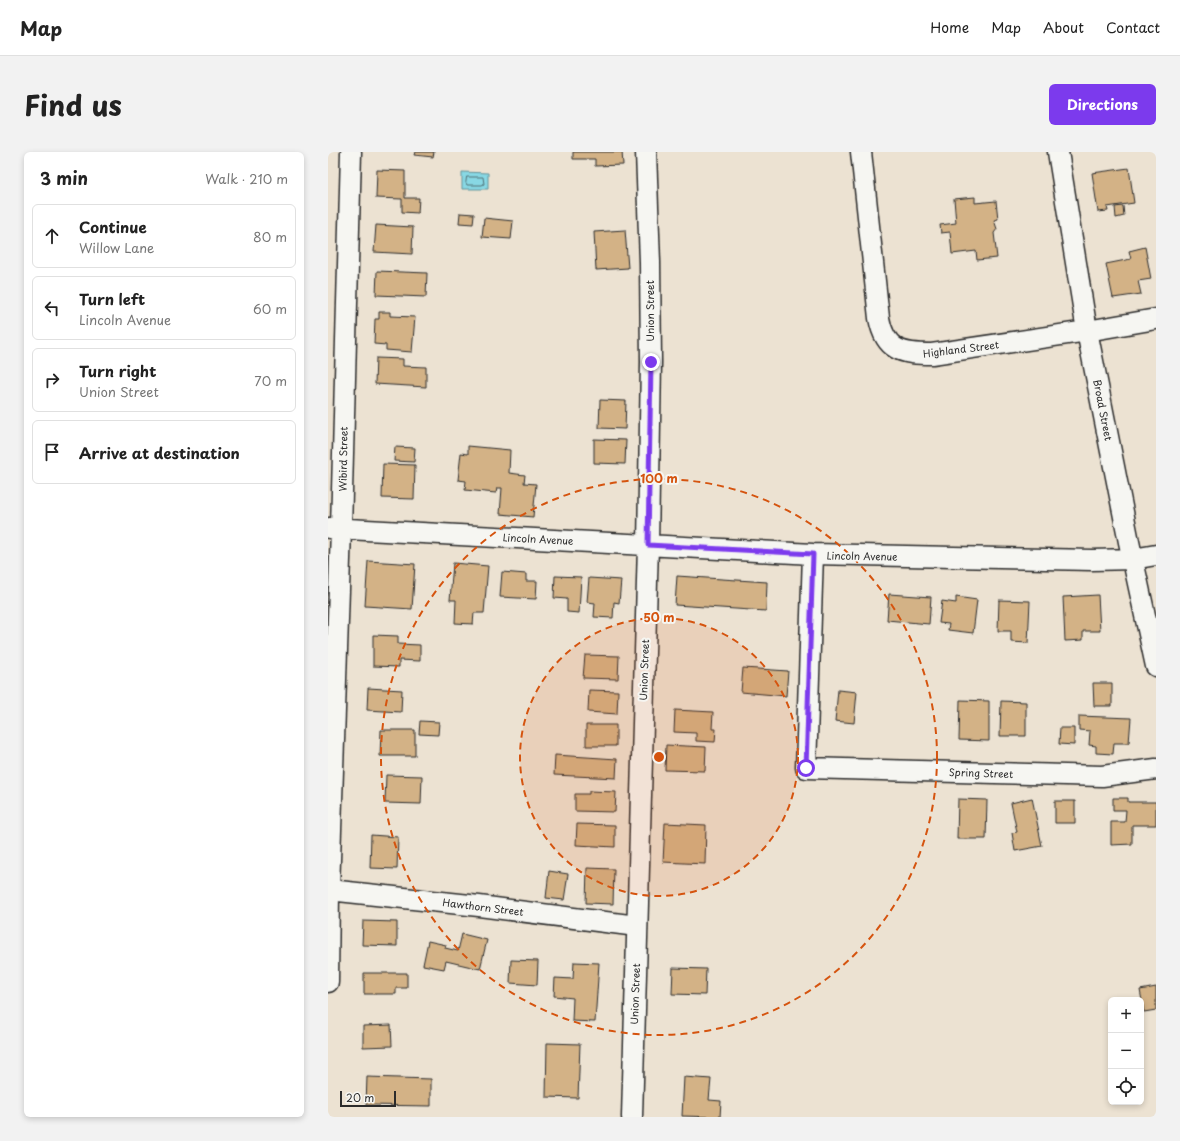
<!DOCTYPE html>
<html lang="en">
<head>
<meta charset="utf-8">
<style>
	:root { --surface:#fff; --page:#f2f2f2; --text:#222; --muted:#767676; --line:#e0e0e0; --accent:#7c3aed }
	body { margin:0; font-family:"Playpen Sans",sans-serif; background:var(--page); color:var(--text) }
	.controls { position:absolute; right:12px; bottom:12px; display:grid; overflow:hidden; border-radius:6px; box-shadow:0 2px 6px #0003 }
	.controls button { width:36px; height:36px; display:grid; place-items:center; padding:0; border:0; border-bottom:1px solid var(--line); background:var(--surface); color:var(--text); font:20px sans-serif }
	.scale { position:absolute; left:12px; bottom:10px; width:56px; box-sizing:border-box; padding-left:4px; border:2px solid #2b2b2b; border-top:0; font-size:11px; line-height:14px; white-space:nowrap; color:#2b2b2b; -webkit-text-stroke:3px #f6f6f2; paint-order:stroke }
	.stop { position:absolute; width:12px; height:12px; margin:-9px; border:3px solid #7c3aed; border-radius:50%; background:#fff }
	.stop.end { background:#7c3aed; border-color:#fff; box-shadow:0 1px 4px #0008 }
	.list { margin:0; padding:0; list-style:none }
	h2 { display:flex; justify-content:space-between; align-items:center; height:52px; margin:0; padding:0 16px; font-size:17px }
	h2 small { font-size:13px; font-weight:400; color:var(--muted) }
	.list li { display:grid; grid-template-columns:26px 1fr auto; gap:12px; align-items:center; box-sizing:border-box; height:64px; margin:0 8px 8px; padding:0 8px; border:1px solid var(--line); border-radius:6px }
	.list b { display:block; font-size:15px; white-space:nowrap }
	.list p { margin:0; font-size:13px; white-space:nowrap; color:var(--muted) }
	.list em { font-size:13px; font-style:normal; color:var(--muted) }
	.icon { flex:none; width:22px; height:22px; fill:none; stroke:currentColor; stroke-width:2; stroke-linecap:round; stroke-linejoin:round }
	.map { position:relative; flex:none; width:828px; height:965px; overflow:hidden; border-radius:6px }
	header { display:flex; align-items:center; gap:24px; box-sizing:border-box; height:56px; padding:0 20px; background:var(--surface); border-bottom:1px solid var(--line) }
	header strong { font-size:19px }
	nav { display:flex; gap:22px; margin-inline-start:auto; font-size:14px }
	.intro { display:flex; align-items:center; justify-content:space-between; box-sizing:border-box; height:96px; padding:0 24px }
	h1 { margin:0; font-size:28px }
	.button { padding:10px 18px; border-radius:6px; background:var(--accent); color:#fff; font-size:14px; font-weight:700 }
	main { display:flex; gap:24px; padding:0 24px }
	aside { flex:1; background:var(--surface); border-radius:6px; box-shadow:0 2px 6px #0003 }
	.map>svg:first-child { display:block }
	.water { fill:#88d8e4; stroke:#63939a }
	.lines { fill:none; stroke-linecap:round; stroke-linejoin:round }
	.shore { stroke:#507075; stroke-width:1 }
	.building { fill:#d3b286; stroke:#2b2b2b }
	.street-casing { stroke:#2b2b2b; stroke-width:23 }
	.street { stroke:#f6f6f2; stroke-width:20 }
	.route { stroke:#7c3aed; stroke-width:5 }
	.ring { fill:none; stroke:#d5540f; stroke-width:2; stroke-dasharray:7 5 }
	.labels { text-anchor:middle; stroke-width:4; stroke-linejoin:round; paint-order:stroke }
	.street-label { font-size:10px; fill:#2b2b2b; stroke:#f6f6f2 }
	.centre { fill:#d5540f; stroke:#f6f6f2; stroke-width:2 }
	.ring-label { font-size:12px; text-anchor:middle; font-weight:bold; fill:#d5540f; stroke:#f6f6f2; stroke-width:4; stroke-linejoin:round; paint-order:stroke }
</style>
</head>
<body>
<header>
<strong>Map</strong>
<nav><a>Home</a><a>Map</a><a>About</a><a>Contact</a></nav>
</header>
<div class="intro"><h1>Find us</h1><a class="button">Directions</a></div>
<main>
<aside>
<h2>3 min<small>Walk · 210 m</small></h2>
<ul class="list">
<li><svg class="icon" aria-label="ahead" viewBox="0 0 24 24"><path d="M12 20V5M6 11l6-6 6 6"/></svg><div><b>Continue</b><p>Willow Lane</p></div><em>80 m</em></li>
<li><svg class="icon" aria-label="left" viewBox="0 0 24 24"><path d="M17 20v-9H6M10 6l-5 5 5 5"/></svg><div><b>Turn left</b><p>Lincoln Avenue</p></div><em>60 m</em></li>
<li><svg class="icon" aria-label="right" viewBox="0 0 24 24"><path d="M7 20v-9h11M14 6l5 5-5 5"/></svg><div><b>Turn right</b><p>Union Street</p></div><em>70 m</em></li>
<li><svg class="icon" aria-label="arrive" viewBox="0 0 24 24"><path d="M6 21V4h12l-3 4 3 4H6"/></svg><div><b>Arrive at destination</b></div></li>
</ul>
</aside>
<div class="map">
<svg width="828" height="965" viewBox="0 0 828 965">
	<rect width="100%" height="100%" fill="#ece2d2"/>
	<filter id="ink" filterUnits="userSpaceOnUse"><feTurbulence type="fractalNoise" baseFrequency=".025" numOctaves="2"/><feDisplacementMap in="SourceGraphic" scale="8" xChannelSelector="R" yChannelSelector="G"/><feConvolveMatrix kernelMatrix="1 2 1 2 8 2 1 2 1" color-interpolation-filters="sRGB"/></filter>
	<g filter="url(#ink)">
		<!-- water -->
		<path class="water" d="M134,20l26,1v16h-26z"/>
		<g class="lines">
			<!-- shore -->
			<path class="shore" d="M139,25h16l1,7 -2,1h-15l-1,-2z"/>
		</g>
		<!-- building -->
		<path class="building" d="M87,0h19l-1,5 -19,-2z
			M245,0h49l1,13 -28,1v-7h-22z
			M801,16l5,35 -27,4 1,4 -10,1 -6,-39z
			M49,18l28,1v27h14l-1,15 -16,-1v-13l-26,-1z
			M647,45v6l21,-2 2,18 -4,1 3,9 -3,4 3,25 -20,2 -1,-9 -24,3 -2,-22 -9,1 -1,-8 16,-2 -2,-24z
			M795,54l1,10 -8,2 -1,-11z
			M132,61l14,1 -1,10 -14,-1z
			M156,66l29,3 -2,18 -29,-2z
			M48,73l37,2 -1,27 -38,-2z
			M297,78l3,38 -32,2 -2,-38z
			M817,95l6,32 -13,2 3,13 -28,4 -7,-34 25,-5 -2,-8z
			M49,119l50,2 -1,24 -50,-2z
			M51,160h11v4l25,1 -3,35 -26,-2v-5l-12,-1 1,-25h4z
			M48,206l27,1v7l23,1v20l-51,-3z
			M272,248l26,1 -1,28 -26,-1z
			M266,287l32,1 -1,24 -31,-1z
			M140,294l42,4 -1,23 16,2 -1,8 12,1 -3,33 -33,-3 2,-26h-5l-1,5 -31,-3 1,-9 -8,-1 3,-27 7,1z
			M67,295l20,1 -1,14 -20,-1z
			M55,312l32,1 -1,34 -32,-1z
			M40,409l47,3 -3,45 -47,-3z
			M125,411l35,3 -4,47h-10l-1,11 -18,-1 1,-23h-6z
			M174,420l24,2v7h11l-1,18 -36,-2z
			M227,424l26,1 -2,36 -12,-1v-13l-13,-1z
			M349,424l90,6 -1,29 -91,-6z
			M261,426l32,2 -2,23 -5,-1 -1,16 -19,-1 1,-14 -8,-1z
			M561,442l42,3 -2,27 -42,-4z
			M770,443l2,36h-17v9l-18,1 -2,-44z
			M628,445l21,3 -4,33 -25,-3 1,-6 -10,-1 3,-22 14,2z
			M671,448l31,1 -2,42 -17,-1v-11h-13z
			M45,483l25,1v8l22,1v16l-21,-1v7l-26,-1z
			M257,503l34,1 -1,23 -35,-1z
			M415,516l45,3 -2,25 -45,-4z
			M765,531h19v23h-18z
			M40,536l34,2 -1,22 -34,-2z
			M261,538l29,1 -1,23 -29,-2z
			M510,538l19,2 -3,31 -19,-2z
			M632,548l29,1v40l-30,-1z
			M673,549l25,1v34h-26z
			M347,558l38,2 -1,17h4l-1,13 -19,-1v-8l-22,-1z
			M751,564l52,2 -2,25h-15l-1,11 -17,-1v-7l-7,-1 1,-14 -11,-1z
			M92,569l19,1 -1,13 -19,-1z
			M258,573h30v21h-30z
			M732,576h14v17l-15,-1z
			M53,578h34v26h-35z
			M338,593l40,2 -1,24 -40,-1z
			M227,603l62,4 -1,19 -62,-3z
			M58,623l36,1 -1,28 -36,-1z
			M261,639l27,1 -1,20 -40,-1v-17h14z
			M704,646l10,48 -27,5 -3,-18 5,-1 -6,-29z
			M785,646h15v4h28v23h-24v19l-21,1v-23h14l1,-12h-13z
			M630,647l29,1 -1,39h-29z
			M727,649h20v22h-20z
			M337,671l41,2 -1,39 -42,-2z
			M249,672l38,1v22l-39,-2z
			M43,683l27,2 -1,32 -27,-1z
			M259,716l27,1 -1,35 -27,-1z
			M221,719l19,3 -4,26 -18,-2z
			M35,769l34,1v24l-35,-1z
			M134,782l25,6 -7,29 -34,-8 -2,8 -21,-4 5,-24 18,4 -1,3 13,3z
			M183,808l27,1 -1,24 -27,-2z
			M246,810l25,1 -4,59 -23,-1 1,-23 -19,-2 1,-18 18,1z
			M345,816l33,1 -1,26 -33,-1z
			M36,821h43v15h-11v6h-32z
			M828,835v23l-12,2 -4,-22z
			M63,873l1,21 -29,1v-21z
			M219,891l33,1 -2,54 -32,-1z
			M39,925l64,2v27l-65,-1z
			M356,925l27,2 -2,21 12,1 -1,16 -38,-1z"/>
		<g class="lines">
			<defs>
				<path id="street" d="M533,0l18,166c6,33 23,36 53,36l155,-23 69,-12
					M730,0l29,179 42,211 27,124
					M1,376l484,26 279,6 41,-1 23,-4
					M485,402l-7,214 296,8 54,-7
					M1,738l150,16 158,20
					M0,830l1,-92 12,-361 10,-377
					M304,965l16,-572 3,-183 -1,-100 -4,-110"/>
			</defs>
			<!-- street casing -->
			<use href="#street" class="street-casing"/>
			<!-- street -->
			<use href="#street" class="street"/>
		</g>
	</g>
	<g class="lines" filter="url(#ink)">
		<!-- route -->
		<path class="route" d="M323,210l-3,183 165,9 -7,214"/>
	</g>
	<!-- distance rings -->
	<circle cx="331" cy="605" r="139" fill="#d5540f" fill-opacity=".12"/>
	<g class="ring">
		<circle cx="331" cy="605" r="139"/>
		<circle cx="331" cy="605" r="278"/>
	</g>
	<g class="labels">
		<!-- street labels -->
		<g class="street-label">
			<text transform="translate(322 159) rotate(-90)" y="4">Union Street</text>
			<text transform="translate(633 197) rotate(-7)" y="4">Highland Street</text>
			<text transform="translate(775 258) rotate(79)" y="4">Broad Street</text>
			<text transform="translate(15 307) rotate(-89)" y="4">Wibird Street</text>
			<text transform="translate(210 387) rotate(3)" y="4">Lincoln Avenue</text>
			<text transform="translate(534 404) rotate(1)" y="4">Lincoln Avenue</text>
			<text transform="translate(316 518) rotate(-88)" y="4">Union Street</text>
			<text transform="translate(653 621) rotate(2)" y="4">Spring Street</text>
			<text transform="translate(155 755) rotate(7)" y="4">Hawthorn Street</text>
			<text transform="translate(307 842) rotate(-88)" y="4">Union Street</text>
		</g>
	</g>
	<circle cx="331" cy="605" r="6" class="centre"/>
	<g class="ring-label">
		<text x="331" y="331">100 m</text>
		<text x="331" y="470">50 m</text>
	</g>
</svg>
<div class="controls">
<button>+</button>
<button>−</button>
<button><svg class="icon" aria-label="locate" viewBox="0 0 24 24"><circle cx="12" cy="12" r="6"/><path d="M12 2v4M12 18v4M2 12h4M18 12h4"/></svg></button>
</div>
<div class="scale">20 m</div>
<div class="stop" style="left:478px;top:616px"></div>
<div class="stop end" style="left:323px;top:210px"></div>
</div>
</main>
</body>
</html>
